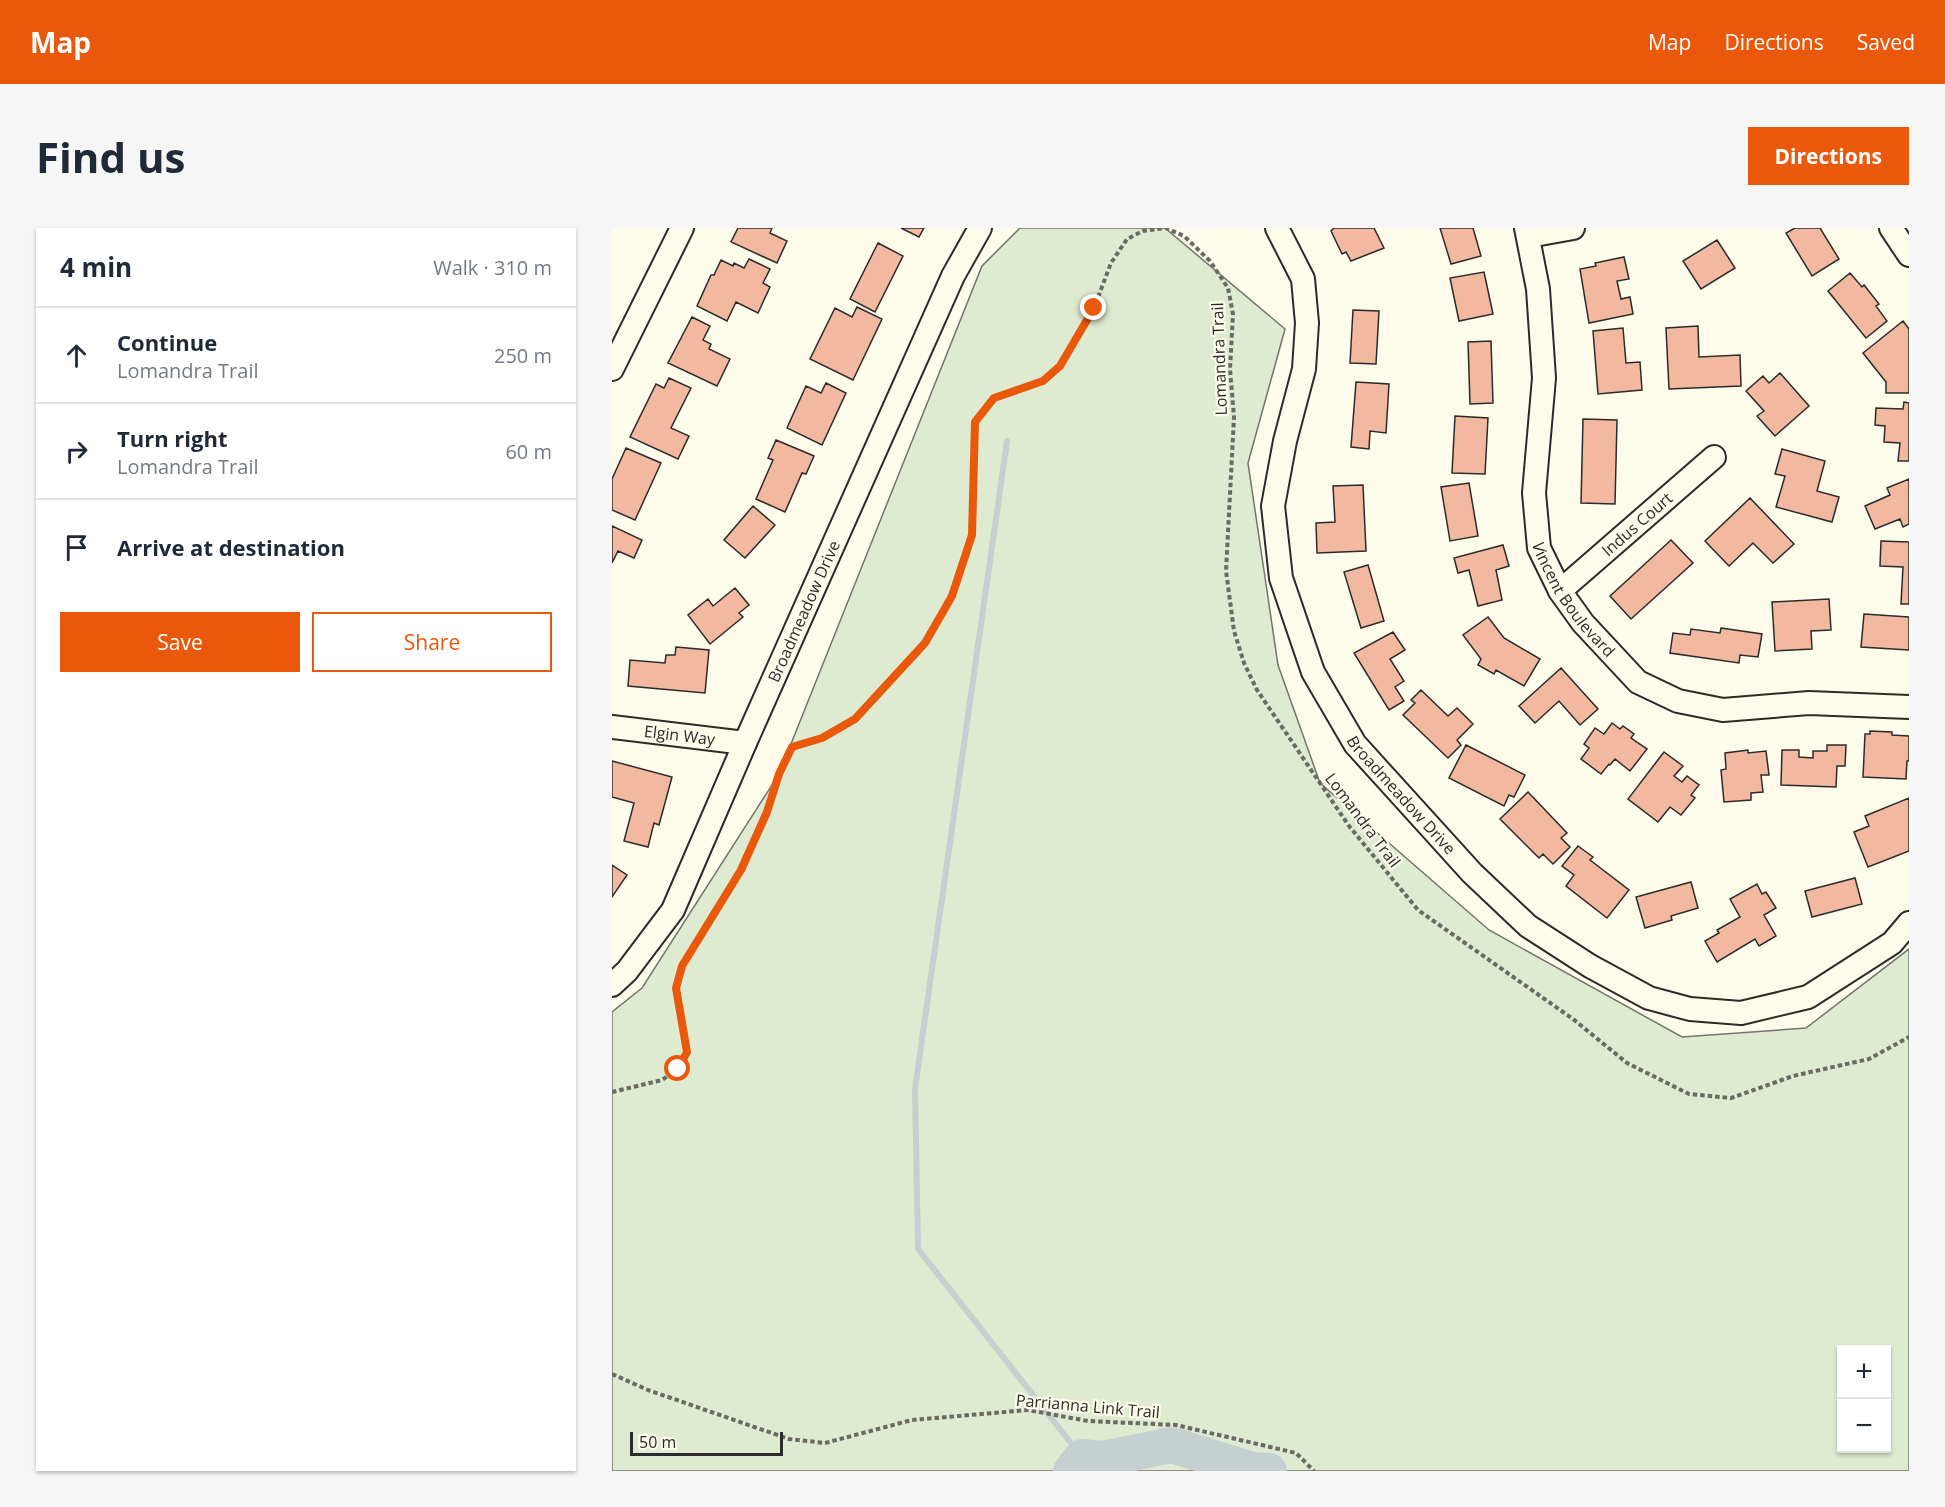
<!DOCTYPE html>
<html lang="en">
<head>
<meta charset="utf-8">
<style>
	:root { --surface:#fff; --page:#f6f6f7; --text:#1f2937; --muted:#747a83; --line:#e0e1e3; --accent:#ea580c }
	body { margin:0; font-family:"Open Sans",sans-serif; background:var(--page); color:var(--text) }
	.controls { position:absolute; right:18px; bottom:18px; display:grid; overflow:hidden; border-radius:0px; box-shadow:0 2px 4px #0004 }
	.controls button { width:54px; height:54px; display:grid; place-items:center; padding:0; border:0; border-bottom:2px solid var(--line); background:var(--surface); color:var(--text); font:30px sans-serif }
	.scale { position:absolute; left:18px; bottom:15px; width:153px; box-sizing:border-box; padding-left:6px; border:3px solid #2b2b2b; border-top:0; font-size:16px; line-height:21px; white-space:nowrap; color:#2b2b2b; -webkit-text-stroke:4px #fdfbea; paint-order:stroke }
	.stop { position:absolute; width:18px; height:18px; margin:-14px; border:4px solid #ea580c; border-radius:50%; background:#fff }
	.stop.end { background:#ea580c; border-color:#fff; box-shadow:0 2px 6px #0008 }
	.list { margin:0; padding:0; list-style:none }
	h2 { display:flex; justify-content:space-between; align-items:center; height:78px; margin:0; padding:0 24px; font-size:26px }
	h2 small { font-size:20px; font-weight:400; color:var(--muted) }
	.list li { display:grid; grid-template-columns:39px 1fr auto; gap:18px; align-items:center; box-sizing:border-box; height:96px; padding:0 24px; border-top:2px solid var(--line) }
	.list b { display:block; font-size:22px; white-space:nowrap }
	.list p { margin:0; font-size:20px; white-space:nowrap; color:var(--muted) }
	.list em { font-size:20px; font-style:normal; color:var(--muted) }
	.actions { display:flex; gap:12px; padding:18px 24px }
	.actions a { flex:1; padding:14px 0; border:2px solid var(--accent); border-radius:0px; text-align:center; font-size:21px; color:var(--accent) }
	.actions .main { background:var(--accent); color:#fff }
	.icon { flex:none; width:33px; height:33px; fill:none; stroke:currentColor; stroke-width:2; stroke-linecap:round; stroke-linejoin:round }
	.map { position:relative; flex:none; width:1297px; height:1243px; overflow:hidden; border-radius:0px }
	header { display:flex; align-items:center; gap:36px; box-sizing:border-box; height:84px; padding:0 30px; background:var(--accent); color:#fff }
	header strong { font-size:28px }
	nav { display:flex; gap:33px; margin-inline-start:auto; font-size:21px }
	.intro { display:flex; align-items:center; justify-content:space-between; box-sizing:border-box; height:144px; padding:0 36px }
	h1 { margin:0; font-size:42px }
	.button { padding:15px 27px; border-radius:0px; background:var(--accent); color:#fff; font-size:21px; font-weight:700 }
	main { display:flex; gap:36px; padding:0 36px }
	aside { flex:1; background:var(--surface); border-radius:0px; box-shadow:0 2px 4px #0004 }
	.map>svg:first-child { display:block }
	.green { fill:#deebd1; stroke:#74746e; stroke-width:1.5; fill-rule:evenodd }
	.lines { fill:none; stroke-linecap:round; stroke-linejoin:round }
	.stream { stroke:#c7d0d0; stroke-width:6 }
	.river { stroke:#c7d0d0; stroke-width:36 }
	.building { fill:#f2b8a0; stroke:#2b2b2b; stroke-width:1.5 }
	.minor-casing { stroke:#2b2b2b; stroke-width:26 }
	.path { stroke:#6a6964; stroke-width:4; stroke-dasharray:4.5 3; stroke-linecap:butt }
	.minor { stroke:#fdfbea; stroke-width:22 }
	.route { stroke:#ea580c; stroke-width:8 }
	.labels { text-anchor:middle; stroke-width:4.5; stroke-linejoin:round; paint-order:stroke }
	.street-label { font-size:16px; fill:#2b2b2b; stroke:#fdfbea }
</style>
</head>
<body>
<header>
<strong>Map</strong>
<nav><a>Map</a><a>Directions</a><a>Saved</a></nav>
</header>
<div class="intro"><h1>Find us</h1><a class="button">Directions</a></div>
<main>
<aside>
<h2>4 min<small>Walk · 310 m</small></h2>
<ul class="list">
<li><svg class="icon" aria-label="ahead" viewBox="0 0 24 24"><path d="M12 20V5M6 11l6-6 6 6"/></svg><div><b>Continue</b><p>Lomandra Trail</p></div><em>250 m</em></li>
<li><svg class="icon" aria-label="right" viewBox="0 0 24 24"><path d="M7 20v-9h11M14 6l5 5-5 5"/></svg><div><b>Turn right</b><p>Lomandra Trail</p></div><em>60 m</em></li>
<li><svg class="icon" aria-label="arrive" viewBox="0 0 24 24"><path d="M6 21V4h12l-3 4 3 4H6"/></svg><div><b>Arrive at destination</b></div></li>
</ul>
<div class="actions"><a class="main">Save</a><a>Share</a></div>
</aside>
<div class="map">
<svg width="1297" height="1243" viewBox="0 0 1297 1243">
	<rect width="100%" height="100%" fill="#fdfbea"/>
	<!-- green -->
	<path class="green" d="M408,0h145l120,101 -37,134 30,202 42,118 169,147 193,107 124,-9 103,-79v522h-1297v-459l30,-24 137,-214 203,-508zM1230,1122h44v98h-44z"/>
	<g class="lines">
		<!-- stream -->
		<path class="stream" d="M395,213l-92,648 3,160 164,208"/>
		<!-- river -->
		<path class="river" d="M459,1243l11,-14 21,2 69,-14 80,25 17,1"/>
	</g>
	<!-- building -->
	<path class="building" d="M126,0h34l-2,5 17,8 -10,22 -46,-21z
		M289,0h23l-5,9z
		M722,0h40l10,20 -33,13 -5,-9 -4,2 -11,-23z
		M828,0h33l8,28 -30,8z
		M1183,0h25l19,31 -27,17 -26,-43z
		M1105,12l18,28 -34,21 -18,-28z
		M266,15l25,13 -28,56 -25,-13z
		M1012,29l5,22 -12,2 4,18 9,-2 3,17 -44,9 -9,-54 16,-3 -1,-3z
		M137,31l21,10 -7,14 7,4 -12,26 -22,-11 -9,19 -30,-15 14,-31h3l7,-15 12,6 1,-3 10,5z
		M872,44l9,42 -34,7 -9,-43z
		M1238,45l12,14 2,-2 15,19 -3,2 11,15 -21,17 -38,-47z
		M245,79l25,12 -29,61 -43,-21 25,-51 17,9z
		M741,82l26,1 -3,53 -26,-1z
		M80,89l18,9 -7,14 8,4 -2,5 21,10 -13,27 -49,-23z
		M1291,93l6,8v64h-23v-11l-23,-29z
		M1086,98l1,31 41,-2 1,31 -72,3 -3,-61z
		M1011,100l3,35 14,-1 2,28 -44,4 -5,-63z
		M879,113l2,62 -23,1 -2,-62z
		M1168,145l29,33 -34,30 -18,-20 7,-5 -18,-20 17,-15 6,7z
		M57,150l22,10 -20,40 18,8 -11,23 -48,-22 26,-53 8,4z
		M744,154l33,2 -3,49 -16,-2 -1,18 -18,-2z
		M214,155l20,10 -24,52 -35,-17 19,-42 15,7z
		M1292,174l5,1v58h-11l2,-18 -16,-1 1,-16 -10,-1 1,-17 27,1z
		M843,188l33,2 -3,56 -33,-1z
		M971,191l34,1 -2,84 -34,-1z
		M164,212l38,16 -8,18 -4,-1 -17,39 -29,-13 17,-39 -5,-2z
		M14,220l35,15 -26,57 -23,-10v-31z
		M1170,221l43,12 -8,30 22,6 -7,25 -56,-15 9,-31 -10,-2z
		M1297,251v45l-6,3 -3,-8 -25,10 -10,-23 25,-11 -3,-7z
		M857,255l9,53 -28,5 -9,-54z
		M751,257l3,66 -49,2 -1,-30 19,-1 -2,-36z
		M1138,270l44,46 -21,19 -20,-20 -24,23 -24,-25z
		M141,278l22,19 -30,33 -21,-18z
		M0,298l30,14 -8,18 -16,-7 -6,12z
		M1059,312l22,23 -62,56 -21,-23z
		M1269,313l28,1v62h-8l2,-37 -23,-1z
		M891,317l6,21 -13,4 6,30 -24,6 -9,-36 -11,3 -4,-15z
		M756,337l16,56 -23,7 -17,-56z
		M123,360l14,17 -10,8 4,4 -33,27 -22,-29 20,-16 5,7z
		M1217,371l2,31 -20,1 1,18 -37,2 -3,-49z
		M1252,386l45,3v33l-48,-3z
		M876,389l16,21 36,21 -16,27 -28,-16 -2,4 -16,-9 3,-6 -18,-24z
		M1109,400l41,6 -4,23 -18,-2 -1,8 -69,-10 3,-20 17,2 1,-6 29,4z
		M781,404l12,18 -15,9 14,22 -9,6 9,14 -15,9 -35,-57z
		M64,419l33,3 -4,43 -77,-7 2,-26 35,3 1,-8h9z
		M949,440l37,41 -18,16 -21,-24 -24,22 -16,-17z
		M809,462l27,26 9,-8 16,16 -16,16 4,5 -13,13 -45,-43 12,-12 -4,-3z
		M1000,495l8,6 3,-3 11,8 -3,4 16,11 -17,22 -15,-12 -5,6 -1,-1 -8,10 -20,-15 8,-11 -5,-4 11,-16 9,6z
		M1258,503l22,1v3l17,1v25h-2l-1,18 -43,-2 2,-43h5z
		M854,517l59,30 -11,22 -5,-2 -5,11 -55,-28z
		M1215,517h19l-1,21h-8l-1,21 -55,-2 1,-35h17v7l14,1v-7h14z
		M1136,522v3l18,-2 3,24h-8l2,17 -12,1v7l-27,2 -3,-32 5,-1 -1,-16z
		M1052,524l19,14 -9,10 8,6 5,-6 12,9 -8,10 4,3 -14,17 -11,-8 -12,15 -30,-23z
		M0,533l60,16 -13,48 -5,-2 -6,24 -24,-6 10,-38 -22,-6z
		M916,564l39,41 -6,5 9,9 -17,17 -10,-10 -4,4 -39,-39z
		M1297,570v53l-41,16 -14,-35 15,-6 -4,-10z
		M966,618l15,11 -3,3 39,30 -22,28 -41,-32 8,-11 -12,-9z
		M0,637l15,10 -15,22z
		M1243,650l7,26 -50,13 -7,-26z
		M1079,654l7,26 -27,8 1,4 -27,8 -9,-31z
		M1145,656l5,10 4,-2 10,16 -12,7 12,21 -17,10 -4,-7 -38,23 -12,-21 14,-8 -2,-3 23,-13 -10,-18z"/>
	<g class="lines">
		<defs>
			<g id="minor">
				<path id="s1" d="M665,0l26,51 4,44 -3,46 -19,72 -12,65 8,72 32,94 42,72 117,129 56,53 62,40 59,32 41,11 51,4 67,-16 84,-54 17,-20"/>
				<path id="s2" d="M914,0l12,61 6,89 -10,115 5,55 21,43 23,32 55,59 40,19 45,9 86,-7 100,4"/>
				<path d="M1279,0l18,27"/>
				<path d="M917,8l44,-8"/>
				<path d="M0,141l70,-141"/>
				<path id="s3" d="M948,363l154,-134"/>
				<path id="s4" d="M0,499l133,16"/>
				<path id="s5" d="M0,757l15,-14 46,-61 72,-167 208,-467 27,-48"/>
			</g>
		</defs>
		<!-- minor casing -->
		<use href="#minor" class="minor-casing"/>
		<!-- path -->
		<path class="path" d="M0,864l50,-12 16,-11 9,-17 -11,-64 6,-22 59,-96 26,-58 12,-38 13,-27 30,-9 33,-19 70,-76 27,-47 20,-61 3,-113 19,-24 49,-17 18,-15 33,-58 17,-45 16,-24 16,-8 23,-3 18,8 26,25 18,27 5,26 -3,55 4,48 -8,154 8,60 10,32 13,27 92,136 69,84 155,109 54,44 62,31 42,4 62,-22 76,-17 40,-22
			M0,1146l36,16 141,49 36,4 87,-23 116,-10 60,11 88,4 120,28 18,18"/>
		<!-- minor -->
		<use href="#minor" class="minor"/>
	</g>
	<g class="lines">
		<!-- route -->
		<path class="route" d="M66,841l9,-17 -11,-64 6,-22 59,-96 26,-58 12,-38 13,-27 30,-9 33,-19 70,-76 27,-47 20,-61 3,-113 19,-24 49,-17 17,-15 34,-58"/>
	</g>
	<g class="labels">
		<!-- street labels -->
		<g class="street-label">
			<text transform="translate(607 131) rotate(-92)" y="6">Lomandra Trail</text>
			<text dy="6" stroke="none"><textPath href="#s3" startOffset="102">Indus Court</textPath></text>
			<text dy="6" stroke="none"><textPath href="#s2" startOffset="384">Vincent Boulevard</textPath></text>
			<text dy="6" stroke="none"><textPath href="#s5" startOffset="423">Broadmeadow Drive</textPath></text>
			<text dy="6" stroke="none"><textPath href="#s4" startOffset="68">Elgin Way</textPath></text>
			<text dy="6" stroke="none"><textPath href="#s1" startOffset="612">Broadmeadow Drive</textPath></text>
			<text transform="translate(751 592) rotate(53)" y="6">Lomandra Trail</text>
			<text transform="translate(476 1178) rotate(5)" y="6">Parrianna Link Trail</text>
		</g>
	</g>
</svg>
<div class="controls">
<button>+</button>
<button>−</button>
</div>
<div class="scale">50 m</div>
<div class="stop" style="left:66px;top:841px"></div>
<div class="stop end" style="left:482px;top:80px"></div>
</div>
</main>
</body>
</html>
